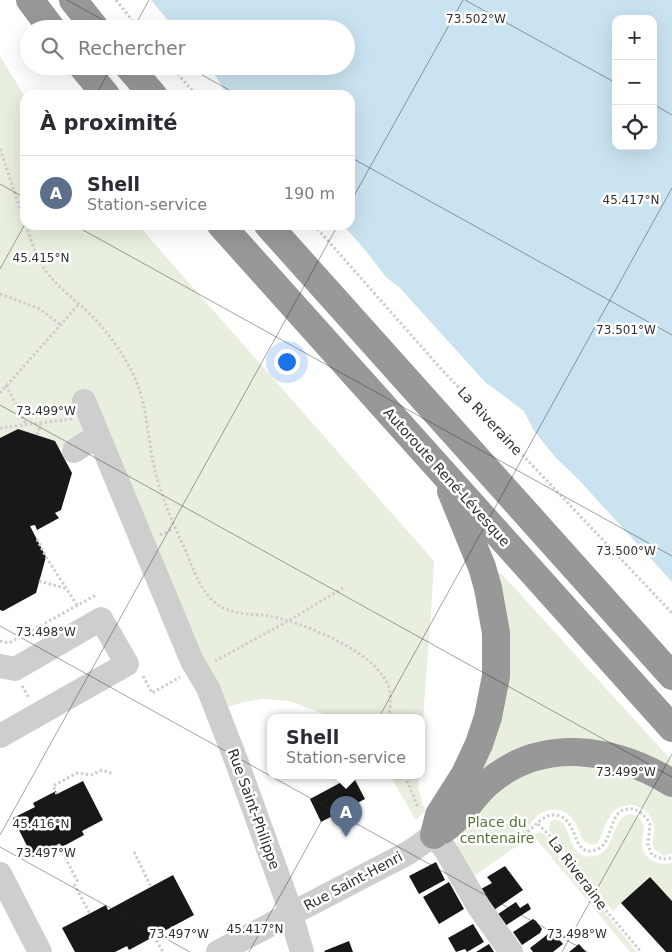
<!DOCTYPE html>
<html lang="fr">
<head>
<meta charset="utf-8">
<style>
	:root { --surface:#fff; --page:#f7f7f7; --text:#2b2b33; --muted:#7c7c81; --line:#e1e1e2; --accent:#d93025 }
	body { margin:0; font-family:"DejaVu Sans",sans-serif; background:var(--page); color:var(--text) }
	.controls { position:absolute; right:15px; top:15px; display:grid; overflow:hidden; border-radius:10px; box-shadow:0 5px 20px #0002 }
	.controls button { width:45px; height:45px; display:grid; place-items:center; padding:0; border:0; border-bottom:1px solid var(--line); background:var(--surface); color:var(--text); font:25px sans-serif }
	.you { position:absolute; left:286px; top:361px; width:18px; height:18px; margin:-12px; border:4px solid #fff; border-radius:50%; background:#1a73e8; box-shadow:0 0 0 8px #1a73e833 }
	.badge { display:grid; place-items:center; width:32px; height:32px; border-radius:50%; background:var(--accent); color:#fff; font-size:16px; font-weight:700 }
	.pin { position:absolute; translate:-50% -41px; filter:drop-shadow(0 1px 2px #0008) }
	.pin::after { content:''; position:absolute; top:26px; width:18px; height:15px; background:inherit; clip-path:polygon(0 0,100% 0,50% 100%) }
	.popup { position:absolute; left:267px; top:714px; width:158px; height:65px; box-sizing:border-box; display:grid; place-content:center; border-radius:10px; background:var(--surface); filter:drop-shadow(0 1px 4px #0005); font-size:16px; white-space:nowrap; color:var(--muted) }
	.popup b { font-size:19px; color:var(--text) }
	.popup::after { content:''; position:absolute; left:50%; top:100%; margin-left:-10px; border:10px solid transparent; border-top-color:var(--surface) }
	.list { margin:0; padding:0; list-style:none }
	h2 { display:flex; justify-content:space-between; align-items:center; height:65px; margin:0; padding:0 20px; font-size:21px }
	h2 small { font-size:16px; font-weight:400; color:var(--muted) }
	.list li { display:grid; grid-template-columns:32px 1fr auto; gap:15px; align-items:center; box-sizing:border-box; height:75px; padding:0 20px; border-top:1px solid var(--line) }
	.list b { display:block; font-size:19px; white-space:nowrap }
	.list p { margin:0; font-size:16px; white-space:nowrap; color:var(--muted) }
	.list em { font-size:16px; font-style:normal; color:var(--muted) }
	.icon { flex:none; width:28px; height:28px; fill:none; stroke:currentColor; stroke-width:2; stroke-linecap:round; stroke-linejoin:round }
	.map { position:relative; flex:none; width:672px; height:952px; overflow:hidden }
	.search { position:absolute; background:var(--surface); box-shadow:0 5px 20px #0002; left:20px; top:20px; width:335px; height:55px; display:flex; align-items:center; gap:12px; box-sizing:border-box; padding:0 18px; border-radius:28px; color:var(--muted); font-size:19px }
	.panel { position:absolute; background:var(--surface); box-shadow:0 5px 20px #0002; left:20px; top:90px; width:335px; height:140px; border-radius:15px }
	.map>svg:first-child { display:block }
	.green { fill:#e8efdf }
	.water { fill:#cae3f0; fill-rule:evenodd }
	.building { fill:#181818 }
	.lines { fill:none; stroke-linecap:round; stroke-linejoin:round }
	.path { stroke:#cecece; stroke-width:3; stroke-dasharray:2.5 2.5; stroke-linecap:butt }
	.minor { stroke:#cecece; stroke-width:24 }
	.highway { stroke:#989898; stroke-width:28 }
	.ticks { fill:none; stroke:#313131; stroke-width:1; stroke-opacity:0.45 }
	.labels { text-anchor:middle; stroke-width:5; stroke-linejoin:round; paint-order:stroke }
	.street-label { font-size:14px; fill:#313131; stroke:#fff }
	.park-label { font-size:14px; fill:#567339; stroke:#fff }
	.ticks-label { font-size:12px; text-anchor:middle; fill:#313131; stroke:#fff; stroke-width:5; stroke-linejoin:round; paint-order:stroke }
</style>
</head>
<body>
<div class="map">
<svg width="672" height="952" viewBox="0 0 672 952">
	<rect width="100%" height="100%" fill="#fff"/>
	<!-- green -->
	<path class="green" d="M0,56l25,41v128h113l296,336c-3,63 -9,125 -13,187v-30h-86l-46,-17 -27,-2 -22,4 -18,6 -138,-279 -3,5 -22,14 -4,-8 -37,-12 -18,9z
		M501,573l171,188v7c-52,-17 -109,-47 -162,-15 -10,6 -20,17 -29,25l-8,-5 23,-199z
		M553,765l58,3 61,29v56l-8,3 -10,-7c-3,-9 2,-17 -1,-27 -6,-16 -25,-23 -39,-11 -8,8 -11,22 -16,32l-6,2c-13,-3 -11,-14 -18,-24 -5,-9 -18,-14 -28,-10 -8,2 -13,10 -18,16l5,8 6,-3 7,3 19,29 72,88h-7l-97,-117 -59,41c-5,-9 -17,-23 -17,-35 1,-11 42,-55 52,-62 9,-6 33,-11 44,-14z
		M390,776h29l-1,12 7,23 -9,9z
		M631,814c6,2 10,4 12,10 3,7 -2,13 -1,20 1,16 16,22 30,19v38l-23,-24 -36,34 -18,-22 -46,-59 1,-8 3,-2c22,-3 10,42 42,36 22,-5 14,-37 36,-42z"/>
	<!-- water -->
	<path class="water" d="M151,0h521v582l-94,-103 -22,-21 -22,-27 -10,-20 -39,-29 -85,-94 -14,-11 -21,-27 -22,-25h7v-130h-123l-12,-20 -14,-9h145v-37h-173l-2,-5zM616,19h37v127h-37z"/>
	<!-- building -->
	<path class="building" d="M18,429l37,12 17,32 -11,37 -6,3 4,5 -22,12 -2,-5 -5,1 16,31 -10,36 -33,18 -3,-1v-172z
		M353,776l12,23 -44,23 -11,-23z
		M83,781l20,39 -21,11 2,4 -22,12 -2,-3 -27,14 -20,-40 22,-11 -2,-4 23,-12 1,3z
		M436,862l9,18 -26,14 -10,-18z
		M505,866l18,24 -29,20 -13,-21 11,-6 -5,-6z
		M173,875l21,40 -65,35 -2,-4 -12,6h-40l-13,-24 44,-23 2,5z
		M650,877l22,24v51h-6l-45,-49z
		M449,882l15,27 -25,15 -16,-27z
		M516,902l4,6 8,-5 3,6 -26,17 -7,-12z
		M533,919l3,2 6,8 -2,4 -18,12 -9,-13z
		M473,924l11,18 -17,10 -2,-3 -9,3 -8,-14z
		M552,931l11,13 -10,8h-20l-3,-4z
		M349,941l4,11h-28l-1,-1z
		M489,944l5,8h-18z
		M579,944l7,8h-17z"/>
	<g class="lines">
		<!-- path -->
		<path class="path" d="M116,0l23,29
			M171,66l25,29
			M0,149l25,74
			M26,225c5,15 10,32 19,45 13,18 31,30 46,45 17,17 31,37 42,59 14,28 14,61 21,92 6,28 18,55 30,81 8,18 14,39 28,53 16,16 38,13 57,16 35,7 109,36 120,72 3,10 0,21 0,30
			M314,225l129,146 229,242
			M0,294l38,14 22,16
			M6,385l20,39
			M0,393l79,-89
			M0,428l72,-9
			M37,435l4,-12
			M160,535l15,-7
			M37,539l9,18 31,48
			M39,581l28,8
			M0,641l9,2 87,-48
			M215,661l73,-40 55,-33
			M143,676l9,17 28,-16
			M22,686l7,12
			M405,776l13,31
			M57,794l-4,-8 24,-13 14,2 11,-5 11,4
			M335,815l4,9
			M538,824l12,12 44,60 47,56
			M58,844l20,38
			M465,845c9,-2 17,-8 26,-9 10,-2 20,3 30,-1 14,-5 22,-25 39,-19 19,7 12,44 38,33 17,-8 9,-43 35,-40 8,2 13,8 17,15l-2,21 4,10 11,4 9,-1
			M134,852l17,35
			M74,884l16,30
			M154,936l9,16"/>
		<!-- minor -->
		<path class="minor" d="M84,401l108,260 16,27 28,72 50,138 16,54
			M74,451l12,-8 13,-5
			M0,666l15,3 86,-50 26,45 -127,72
			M0,874l40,78
			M218,952l190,-99 26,-18 11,14 34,58 32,45"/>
		<!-- highway -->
		<path class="highway" d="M30,0l22,29
			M73,0l23,29
			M82,66l24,29
			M128,66l25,29
			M221,225l451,503
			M268,225l404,451
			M443,830c19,-12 28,-33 45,-47 54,-47 127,-35 184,0
			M434,835l5,-20 26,-41 14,-30 9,-27 8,-41v-43l-8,-45 -6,-21 -31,-76"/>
	</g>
	<!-- ticks -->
	<path class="ticks" d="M67,0l52,29M465,0l151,83M133,29l16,-29M186,66l52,29M96,95l16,-29M653,104l19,11M350,157l322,178M0,184l25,14M350,203l113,-203M74,225l598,331M0,269l25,-45M0,405l672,372M0,626l588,326M0,835l338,-610M0,847l190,105M249,952l423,-764M562,952l110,-198"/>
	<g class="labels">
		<!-- street labels -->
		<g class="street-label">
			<text transform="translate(490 421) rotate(47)" y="5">La Riveraine</text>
			<text transform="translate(447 477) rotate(48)" y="5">Autoroute René-Lévesque</text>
			<text transform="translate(254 809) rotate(70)" y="5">Rue Saint-Philippe</text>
			<text transform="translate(578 873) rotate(53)" y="5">La Riveraine</text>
			<text transform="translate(353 881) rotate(-28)" y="5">Rue Saint-Henri</text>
		</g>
		<!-- park labels -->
		<g class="park-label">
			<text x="497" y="827">Place du<tspan x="497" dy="16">centenaire</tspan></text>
		</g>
	</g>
	<g class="ticks-label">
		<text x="476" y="23">73.502°W</text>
		<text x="631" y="204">45.417°N</text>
		<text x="41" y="262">45.415°N</text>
		<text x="626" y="334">73.501°W</text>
		<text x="46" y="415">73.499°W</text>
		<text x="626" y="555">73.500°W</text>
		<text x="46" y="636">73.498°W</text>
		<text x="626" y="776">73.499°W</text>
		<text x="41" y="828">45.416°N</text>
		<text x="46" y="857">73.497°W</text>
		<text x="255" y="933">45.417°N</text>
		<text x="179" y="938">73.497°W</text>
		<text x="577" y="938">73.498°W</text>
	</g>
</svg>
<div class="controls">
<button>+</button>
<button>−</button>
<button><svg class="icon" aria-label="locate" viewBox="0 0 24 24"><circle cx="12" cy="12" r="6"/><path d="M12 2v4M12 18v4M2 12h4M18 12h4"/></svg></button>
</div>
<div class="you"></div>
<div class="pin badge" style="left:346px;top:837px;background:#5c6f8a">A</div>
<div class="popup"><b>Shell</b>Station-service</div>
<div class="search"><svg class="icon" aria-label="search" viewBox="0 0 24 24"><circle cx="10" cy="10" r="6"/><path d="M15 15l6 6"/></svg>Rechercher</div>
<section class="panel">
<h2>À proximité<small></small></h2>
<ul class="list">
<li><span class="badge" style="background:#5c6f8a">A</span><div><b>Shell</b><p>Station-service</p></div><em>190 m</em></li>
</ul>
</section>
</div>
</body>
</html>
